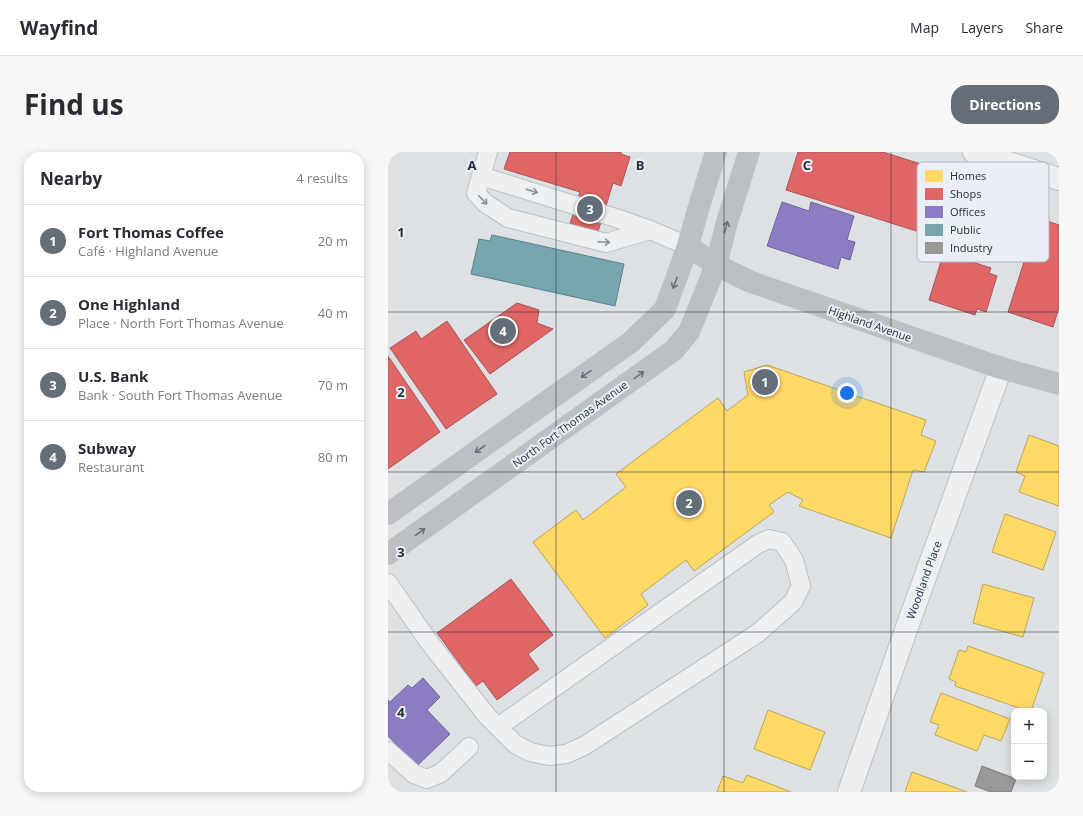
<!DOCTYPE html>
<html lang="en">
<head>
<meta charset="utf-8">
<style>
	:root { --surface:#fff; --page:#f7f7f7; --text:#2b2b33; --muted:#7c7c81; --line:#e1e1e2; --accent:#656d78 }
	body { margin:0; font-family:"Open Sans",sans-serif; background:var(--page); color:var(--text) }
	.controls { position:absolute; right:12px; bottom:12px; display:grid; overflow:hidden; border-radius:8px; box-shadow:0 2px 10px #0003 }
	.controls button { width:36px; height:36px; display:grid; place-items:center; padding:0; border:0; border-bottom:1px solid var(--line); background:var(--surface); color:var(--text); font:20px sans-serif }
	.you { position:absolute; left:459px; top:241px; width:14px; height:14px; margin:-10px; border:3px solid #fff; border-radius:50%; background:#1a73e8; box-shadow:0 0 0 6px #1a73e833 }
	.badge { display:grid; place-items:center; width:26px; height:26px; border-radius:50%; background:var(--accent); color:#fff; font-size:13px; font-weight:700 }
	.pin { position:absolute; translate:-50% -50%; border:2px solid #fff; box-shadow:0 1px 4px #0006 }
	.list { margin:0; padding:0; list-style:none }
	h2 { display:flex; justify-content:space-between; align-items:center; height:52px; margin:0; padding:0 16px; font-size:17px }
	h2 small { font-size:13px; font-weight:400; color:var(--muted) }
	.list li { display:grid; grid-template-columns:26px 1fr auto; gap:12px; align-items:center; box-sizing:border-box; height:72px; padding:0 16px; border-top:1px solid var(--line) }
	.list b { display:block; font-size:15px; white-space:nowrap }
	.list p { margin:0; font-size:13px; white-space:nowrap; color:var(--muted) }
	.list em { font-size:13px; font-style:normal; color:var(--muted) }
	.map { position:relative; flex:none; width:671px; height:640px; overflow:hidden; border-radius:16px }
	header { display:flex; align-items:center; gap:24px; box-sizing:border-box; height:56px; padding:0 20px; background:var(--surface); border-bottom:1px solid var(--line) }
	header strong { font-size:19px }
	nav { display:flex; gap:22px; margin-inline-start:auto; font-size:14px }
	.intro { display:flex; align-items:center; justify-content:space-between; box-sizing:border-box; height:96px; padding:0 24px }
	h1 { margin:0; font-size:28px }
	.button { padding:10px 18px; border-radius:16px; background:var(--accent); color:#fff; font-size:14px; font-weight:700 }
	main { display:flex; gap:24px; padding:0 24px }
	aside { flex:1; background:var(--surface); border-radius:16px; box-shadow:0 2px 10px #0003 }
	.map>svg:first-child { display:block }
	.homes { fill:#ffd966; stroke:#bda65a }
	.shops { fill:#e06666; stroke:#a8555a }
	.offices { fill:#8e7cc3; stroke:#6e659b }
	.public { fill:#76a5af; stroke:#5d818d }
	.industry { fill:#999; stroke:#76797e }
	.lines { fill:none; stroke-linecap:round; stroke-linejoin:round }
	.lane-casing { stroke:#bcbfc2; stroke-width:20 }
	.street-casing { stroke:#bcbfc2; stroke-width:24 }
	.lane { stroke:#edeff1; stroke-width:18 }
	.street { stroke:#edeff1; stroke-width:22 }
	.secondary { stroke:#bcbfc4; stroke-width:22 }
	.oneway { stroke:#888e98 }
	.oneway2 { stroke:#686f7a }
	.grid { fill:none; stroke:#242e3e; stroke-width:1; stroke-opacity:0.55 }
	.labels { text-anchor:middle; stroke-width:4; stroke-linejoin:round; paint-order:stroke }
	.street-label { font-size:11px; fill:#242e3e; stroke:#eaeff5 }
	.key { fill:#eaeff5; stroke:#afb5be; stroke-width:1 }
	.key-label { font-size:11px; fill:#242e3e }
	.grid-label { font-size:13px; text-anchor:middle; font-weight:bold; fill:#242e3e; stroke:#eaeff5; stroke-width:4; stroke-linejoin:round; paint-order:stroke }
</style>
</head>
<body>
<header>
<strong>Wayfind</strong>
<nav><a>Map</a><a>Layers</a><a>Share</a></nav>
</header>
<div class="intro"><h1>Find us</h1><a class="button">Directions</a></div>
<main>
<aside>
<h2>Nearby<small>4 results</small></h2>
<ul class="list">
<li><span class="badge">1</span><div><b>Fort Thomas Coffee</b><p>Café · Highland Avenue</p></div><em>20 m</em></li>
<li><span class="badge">2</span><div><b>One Highland</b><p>Place · North Fort Thomas Avenue</p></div><em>40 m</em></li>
<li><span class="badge">3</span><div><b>U.S. Bank</b><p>Bank · South Fort Thomas Avenue</p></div><em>70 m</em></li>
<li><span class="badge">4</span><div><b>Subway</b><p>Restaurant</p></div><em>80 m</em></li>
</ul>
</aside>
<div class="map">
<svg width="671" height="640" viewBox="0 0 671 640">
	<rect width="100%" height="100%" fill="#dee1e4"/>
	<!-- homes -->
	<path class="homes" d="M379,213l159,55 -5,15 15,6 -12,31 -11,-2 -22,68 -92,-32 4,-6 -15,-8 -19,13 5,7 -80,59 -8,-11 -45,34 7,11 -43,33 -72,-96 43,-32 7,10 43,-33 -10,-13 102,-76 9,13 21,-16 -4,-23z
		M641,283l30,11v60l-40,-14 6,-16 -9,-4z
		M617,362l51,18 -13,38 -51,-18z
		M595,432l51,14 -11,39 -50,-14z
		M580,494l76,27 -13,38h-3l-73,-25 1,-4 -7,-3 10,-29 7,2z
		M553,541l69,26 -9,22 -17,-6 -7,16 -42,-16 4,-10 -9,-3z
		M380,558l57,22 -15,38 -56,-21z
		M524,620l55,20h-62z
		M359,623l44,17h-74l6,-16 20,7z"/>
	<!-- shops -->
	<path class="shops" d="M122,0h111v2l9,3 -9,29 -8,-3 -16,52 -28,-8 11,-35 -76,-23z
		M410,0h85l82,26 -20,62 -159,-50z
		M650,66l21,7v82l-6,20 -45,-15z
		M566,104l37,12 -2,5 8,3 -11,36 -9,-3 -2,6 -46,-15 13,-42 10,3z
		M129,151l22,7 -2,13 16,6 -63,45 -26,-34z
		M59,169l50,73 -51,35 -56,-81 26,-17 5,8z
		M0,204l52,76 -52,37z
		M123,427l42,56 -25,19 11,15 -42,31 -14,-19 -7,5 -39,-53z"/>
	<!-- offices -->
	<path class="offices" d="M394,50l27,9 2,-9 43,14 -7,24 8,2 -5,18 -9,-3 -3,12 -71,-23z
		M35,526l17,19 -13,13 23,24 -33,32 -29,-30v-36l2,2 18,-17 4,3z"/>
	<!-- public -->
	<path class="public" d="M104,83l132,29 -9,42 -144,-32 8,-35 11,2z"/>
	<!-- industry -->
	<path class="industry" d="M594,614l34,13 -5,13h-20l-16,-6z"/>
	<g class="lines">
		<defs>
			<path id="lane" d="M100,0l-12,41 9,10 23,15 98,25 44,-13 38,16
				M93,24l135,42 34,12
				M0,431l41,59 58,74 28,28 15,8 19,4 17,-2 18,-8 174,-113 35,-31 8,-16 -7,-26 -12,-18 -13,-3 -11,5 -260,183
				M0,599l26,23 13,5 14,-6 28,-26"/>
			<path id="street" d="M586,0l85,27
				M461,640l58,-165 94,-259"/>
		</defs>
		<!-- lane casing -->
		<use href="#lane" class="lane-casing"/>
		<!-- street casing -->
		<use href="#street" class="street-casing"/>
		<!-- lane -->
		<use href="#lane" class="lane"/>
		<!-- street -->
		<use href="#street" class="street"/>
		<!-- secondary -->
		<path class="secondary" d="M300,94l28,19 35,17 250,86 58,16
			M0,362l243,-172 34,-33 23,-63 9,-33 19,-61
			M0,402l286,-204 15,-18 27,-67 11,-43 22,-70"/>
	</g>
	<!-- one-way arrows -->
	<defs><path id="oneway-shaft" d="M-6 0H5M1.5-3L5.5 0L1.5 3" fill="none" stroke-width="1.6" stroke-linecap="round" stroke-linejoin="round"/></defs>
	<g class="oneway">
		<use href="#oneway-shaft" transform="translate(144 39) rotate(17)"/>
		<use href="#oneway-shaft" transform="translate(95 48) rotate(46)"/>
		<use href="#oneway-shaft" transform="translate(216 90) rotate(3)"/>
	</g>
	<g class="oneway2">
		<use href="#oneway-shaft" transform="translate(338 75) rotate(-75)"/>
		<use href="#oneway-shaft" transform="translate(287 131) rotate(111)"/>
		<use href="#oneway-shaft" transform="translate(198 222) rotate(145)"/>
		<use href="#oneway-shaft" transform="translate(251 223) rotate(-36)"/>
		<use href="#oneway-shaft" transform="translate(92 297) rotate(145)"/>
		<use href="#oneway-shaft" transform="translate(32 380) rotate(-36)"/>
	</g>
	<!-- grid -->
	<path class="grid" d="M168,0v640M336,0v640M503,0v640M0,160h671M0,320h671M0,480h671"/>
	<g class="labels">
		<!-- street labels -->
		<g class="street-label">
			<text transform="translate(482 172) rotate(19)" y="4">Highland Avenue</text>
			<text transform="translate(182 272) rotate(-36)" y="4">North Fort Thomas Avenue</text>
			<text transform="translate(536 428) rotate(-70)" y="4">Woodland Place</text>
		</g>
	</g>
	<!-- legend -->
	<rect x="529" y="10" width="132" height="100" rx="6" class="key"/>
	<rect x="537" y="18" width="18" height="12" fill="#ffd966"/>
	<rect x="537" y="36" width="18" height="12" fill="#e06666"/>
	<rect x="537" y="54" width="18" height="12" fill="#8e7cc3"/>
	<rect x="537" y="72" width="18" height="12" fill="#76a5af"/>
	<rect x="537" y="90" width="18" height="12" fill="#999"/>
	<g class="key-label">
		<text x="562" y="28">Homes</text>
		<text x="562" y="46">Shops</text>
		<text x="562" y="64">Offices</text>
		<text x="562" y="82">Public</text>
		<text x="562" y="100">Industry</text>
	</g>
	<g class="grid-label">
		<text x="84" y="18">A</text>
		<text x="252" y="18">B</text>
		<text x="419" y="18">C</text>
		<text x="13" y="85">1</text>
		<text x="13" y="245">2</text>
		<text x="13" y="405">3</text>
		<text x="13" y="565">4</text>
	</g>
</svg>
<div class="controls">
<button>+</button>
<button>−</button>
</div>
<div class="you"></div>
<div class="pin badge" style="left:377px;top:230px">1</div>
<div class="pin badge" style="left:301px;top:351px">2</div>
<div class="pin badge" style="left:202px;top:57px">3</div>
<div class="pin badge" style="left:115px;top:179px">4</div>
</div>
</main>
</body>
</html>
